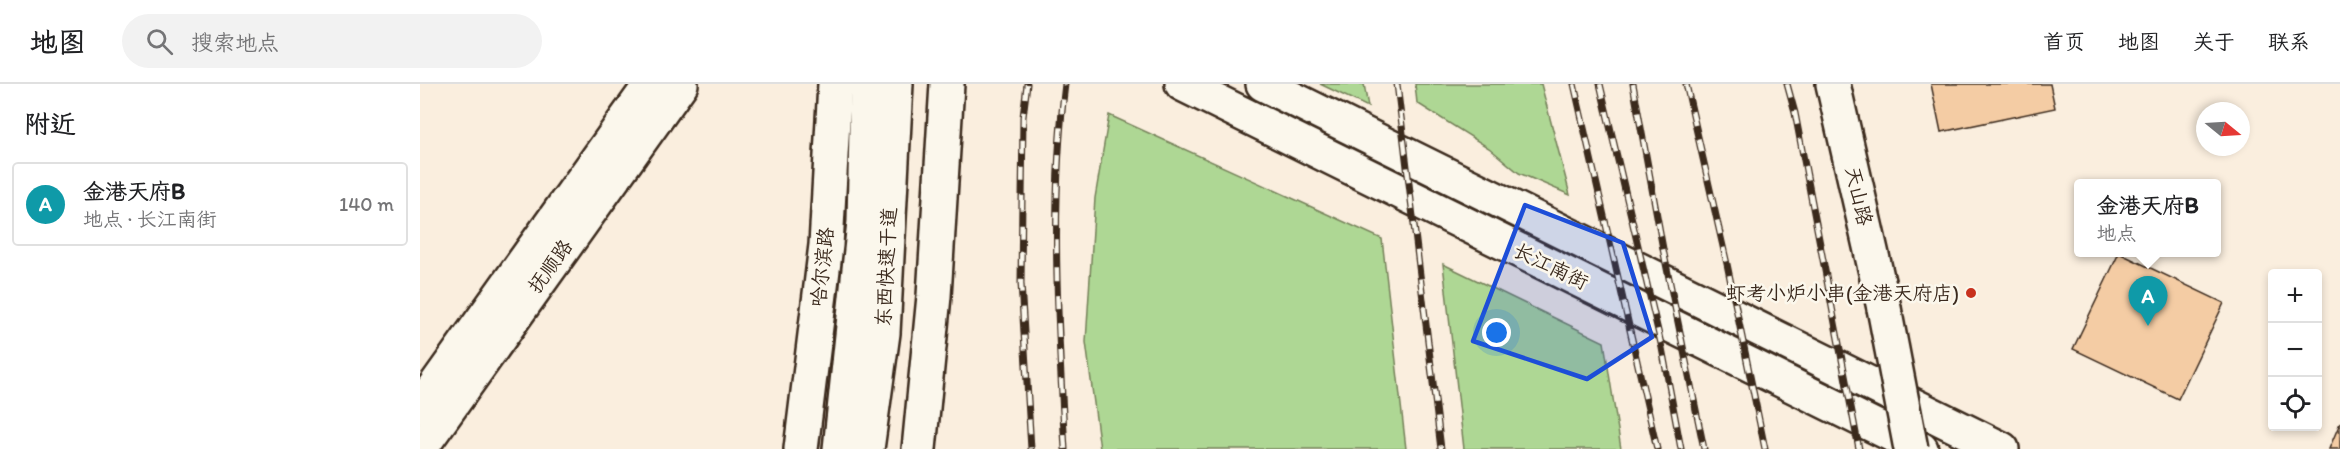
<!DOCTYPE html>
<html lang="zh">
<head>
<meta charset="utf-8">
<style>
	:root { --surface:#fff; --page:#f2f2f2; --text:#202124; --muted:#757577; --line:#e0e0e0; --accent:#c8321e }
	body { margin:0; font-family:Itim,"LXGW WenKai TC",sans-serif; background:var(--page); color:var(--text) }
	.controls { position:absolute; right:18px; bottom:18px; display:grid; overflow:hidden; border-radius:6px; box-shadow:0 3px 9px #0003 }
	.controls button { width:54px; height:54px; display:grid; place-items:center; padding:0; border:0; border-bottom:2px solid var(--line); background:var(--surface); color:var(--text); font:30px sans-serif }
	.compass { position:absolute; left:1776px; top:18px; width:54px; height:54px; border-radius:50%; background:var(--surface); box-shadow:0 3px 9px #0003; rotate:108deg }
	.you { position:absolute; left:1077px; top:249px; width:21px; height:21px; margin:-15px; border:4px solid #fff; border-radius:50%; background:#1a73e8; box-shadow:0 0 0 9px #1a73e833 }
	.badge { display:grid; place-items:center; width:39px; height:39px; border-radius:50%; background:var(--accent); color:#fff; font-size:20px; font-weight:700 }
	.pin { position:absolute; translate:-50% -50px; filter:drop-shadow(0 2px 3px #0008) }
	.pin::after { content:''; position:absolute; top:32px; width:21px; height:18px; background:inherit; clip-path:polygon(0 0,100% 0,50% 100%) }
	.popup { position:absolute; left:1654px; top:95px; width:147px; height:78px; box-sizing:border-box; display:grid; place-content:center; border-radius:6px; background:var(--surface); filter:drop-shadow(0 2px 4px #0005); font-size:20px; white-space:nowrap; color:var(--muted) }
	.popup b { font-size:22px; color:var(--text) }
	.popup::after { content:''; position:absolute; left:50%; top:100%; margin-left:-12px; border:12px solid transparent; border-top-color:var(--surface) }
	.list { margin:0; padding:0; list-style:none }
	h2 { display:flex; justify-content:space-between; align-items:center; height:78px; margin:0; padding:0 24px; font-size:26px }
	h2 small { font-size:20px; font-weight:400; color:var(--muted) }
	.list li { display:grid; grid-template-columns:39px 1fr auto; gap:18px; align-items:center; box-sizing:border-box; height:84px; margin:0 12px 12px; padding:0 12px; border:2px solid var(--line); border-radius:6px }
	.list b { display:block; font-size:22px; white-space:nowrap }
	.list p { margin:0; font-size:20px; white-space:nowrap; color:var(--muted) }
	.list em { font-size:20px; font-style:normal; color:var(--muted) }
	.icon { flex:none; width:33px; height:33px; fill:none; stroke:currentColor; stroke-width:2; stroke-linecap:round; stroke-linejoin:round }
	.map { position:relative; flex:none; width:1920px; height:365px; overflow:hidden }
	header { display:flex; align-items:center; gap:36px; box-sizing:border-box; height:84px; padding:0 30px; background:var(--surface); border-bottom:2px solid var(--line) }
	header strong { font-size:28px }
	nav { display:flex; gap:33px; margin-inline-start:auto; font-size:21px }
	.search { width:420px; height:54px; background:var(--page); display:flex; align-items:center; gap:15px; box-sizing:border-box; padding:0 21px; border-radius:33px; color:var(--muted); font-size:22px }
	main { display:flex }
	aside { flex:1; background:var(--surface) }
	.map>svg:first-child { display:block }
	.green { fill:#aed794; stroke:#748059; stroke-width:1.5 }
	.building { fill:#f4cca4; stroke:#3b2a1e; stroke-width:1.5 }
	.lines { fill:none; stroke-linecap:round; stroke-linejoin:round }
	.street-casing { stroke:#3b2a1e; stroke-width:38 }
	.secondary-casing { stroke:#3b2a1e; stroke-width:38 }
	.highway-casing { stroke:#3b2a1e; stroke-width:38 }
	.street { stroke:#fbf7ec; stroke-width:33 }
	.secondary { stroke:#fbf7ec; stroke-width:33 }
	.highway { stroke:#fbf7ec; stroke-width:33 }
	.rail-casing { stroke:#3b2a1e; stroke-width:7 }
	.rail { stroke:#fbf7ec; stroke-width:4.5; stroke-dasharray:14; stroke-linecap:butt }
	.street-bridge-casing { stroke:#3b2a1e; stroke-width:38; stroke-linecap:butt }
	.street-bridge { stroke:#fbf7ec; stroke-width:33 }
	.marked { fill:#1d4ed8; fill-opacity:0.2; stroke:#1d4ed8; stroke-width:4.5; stroke-linejoin:round }
	.poi-dot { fill:#c8321e; stroke:#fbf7ec; stroke-width:2 }
	.labels { text-anchor:middle; stroke-width:5; stroke-linejoin:round; paint-order:stroke }
	.street-label { font-size:20px; fill:#3b2a1e; stroke:#fbf7ec }
	.poi-label { font-size:20px; fill:#3b2a1e; stroke:#fbf7ec; text-anchor:end }
</style>
</head>
<body>
<header>
<strong>地图</strong>
<div class="search"><svg class="icon" aria-label="search" viewBox="0 0 24 24"><circle cx="10" cy="10" r="6"/><path d="M15 15l6 6"/></svg>搜索地点</div>
<nav><a>首页</a><a>地图</a><a>关于</a><a>联系</a></nav>
</header>
<main>
<aside>
<h2>附近<small></small></h2>
<ul class="list">
<li><span class="badge" style="background:#0f9aa8">A</span><div><b>金港天府B</b><p>地点 · 长江南街</p></div><em>140 m</em></li>
</ul>
</aside>
<div class="map">
<svg width="1920" height="365" viewBox="0 0 1920 365">
	<rect width="100%" height="100%" fill="#faeede"/>
	<filter id="ink" filterUnits="userSpaceOnUse"><feTurbulence type="fractalNoise" baseFrequency=".0167" numOctaves="2"/><feDisplacementMap in="SourceGraphic" scale="12" xChannelSelector="R" yChannelSelector="G"/><feConvolveMatrix kernelMatrix="1 2 1 2 8 2 1 2 1" color-interpolation-filters="sRGB"/></filter>
	<g filter="url(#ink)">
		<!-- green -->
		<path class="green" d="M900,0h44l4,23z
			M995,0h126l29,111 -51,-22 -30,-25 -72,-45z
			M689,31l273,124 24,210h-306l-14,-107 9,-144z
			M1023,180l161,78 17,107h-157z"/>
		<!-- building -->
		<path class="building" d="M1511,0h119l5,24 -114,24z
			M1699,169l105,50 -46,96 -105,-50z
			M1920,339v26h-11z"/>
		<g class="lines">
			<defs>
				<path id="street" d="M1413,0l51,224
					M0,323l231,-323
					M0,365l261,-365"/>
				<path id="secondary" d="M762,0l739,365
					M843,0l739,365
					M381,365l25,-204 9,-161
					M499,365l15,-153 13,-212"/>
				<path id="highway" d="M420,365l24,-227 3,-138
					M447,365l16,-116 13,-249"/>
			</defs>
			<!-- street casing -->
			<use href="#street" class="street-casing"/>
			<!-- secondary casing -->
			<use href="#secondary" class="secondary-casing"/>
			<!-- highway casing -->
			<use href="#highway" class="highway-casing"/>
			<!-- street -->
			<use href="#street" class="street"/>
			<!-- secondary -->
			<use href="#secondary" class="secondary"/>
			<!-- highway -->
			<use href="#highway" class="highway"/>
			<defs>
				<path id="rail" d="M607,0l-4,33 -2,166 10,166
					M977,0l44,365
					M1154,0l83,365
					M1180,0l62,264 19,101
					M1213,0l30,165 41,200
					M1266,0l41,180 38,185
					M1367,0l8,29 64,336
					M645,365c-7,-121 -15,-244 0,-365"/>
			</defs>
			<!-- rail casing -->
			<use href="#rail" class="rail-casing"/>
			<!-- rail -->
			<use href="#rail" class="rail"/>
			<defs>
				<path id="street-bridge" d="M1464,224l27,141"/>
			</defs>
			<!-- street-bridge casing -->
			<use href="#street-bridge" class="street-bridge-casing"/>
			<!-- street-bridge -->
			<use href="#street-bridge" class="street-bridge"/>
		</g>
	</g>
	<!-- marked area -->
	<path class="marked" d="M1105,121l98,38 29,94 -65,42 -114,-38z"/>
	<!-- markers -->
	<circle class="poi-dot" cx="1551" cy="209" r="6"/>
	<g class="labels">
		<!-- street labels -->
		<g class="street-label">
			<text transform="translate(1439 112) rotate(77)" y="7">天山路</text>
			<text transform="translate(130 182) rotate(-54)" y="7">抚顺路</text>
			<text transform="translate(1131 182) rotate(26)" y="7">长江南街</text>
			<text transform="translate(402 183) rotate(-84)" y="7">哈尔滨路</text>
			<text transform="translate(466 183) rotate(-87)" y="7">东西快速干道</text>
		</g>
		<!-- poi labels -->
		<g class="poi-label">
			<text x="1539" y="216">虾考小炉小串(金港天府店)</text>
		</g>
	</g>
</svg>
<div class="controls">
<button>+</button>
<button>−</button>
<button><svg class="icon" aria-label="locate" viewBox="0 0 24 24"><circle cx="12" cy="12" r="6"/><path d="M12 2v4M12 18v4M2 12h4M18 12h4"/></svg></button>
</div>
<svg class="compass" viewBox="-18 -18 36 36"><path d="M0-13l5 13h-10z" fill="#e53935"/><path d="M0 13l5-13h-10z" fill="#757577"/></svg>
<div class="you"></div>
<div class="pin badge" style="left:1728px;top:242px;background:#0f9aa8">A</div>
<div class="popup"><b>金港天府B</b>地点</div>
</div>
</main>
</body>
</html>
